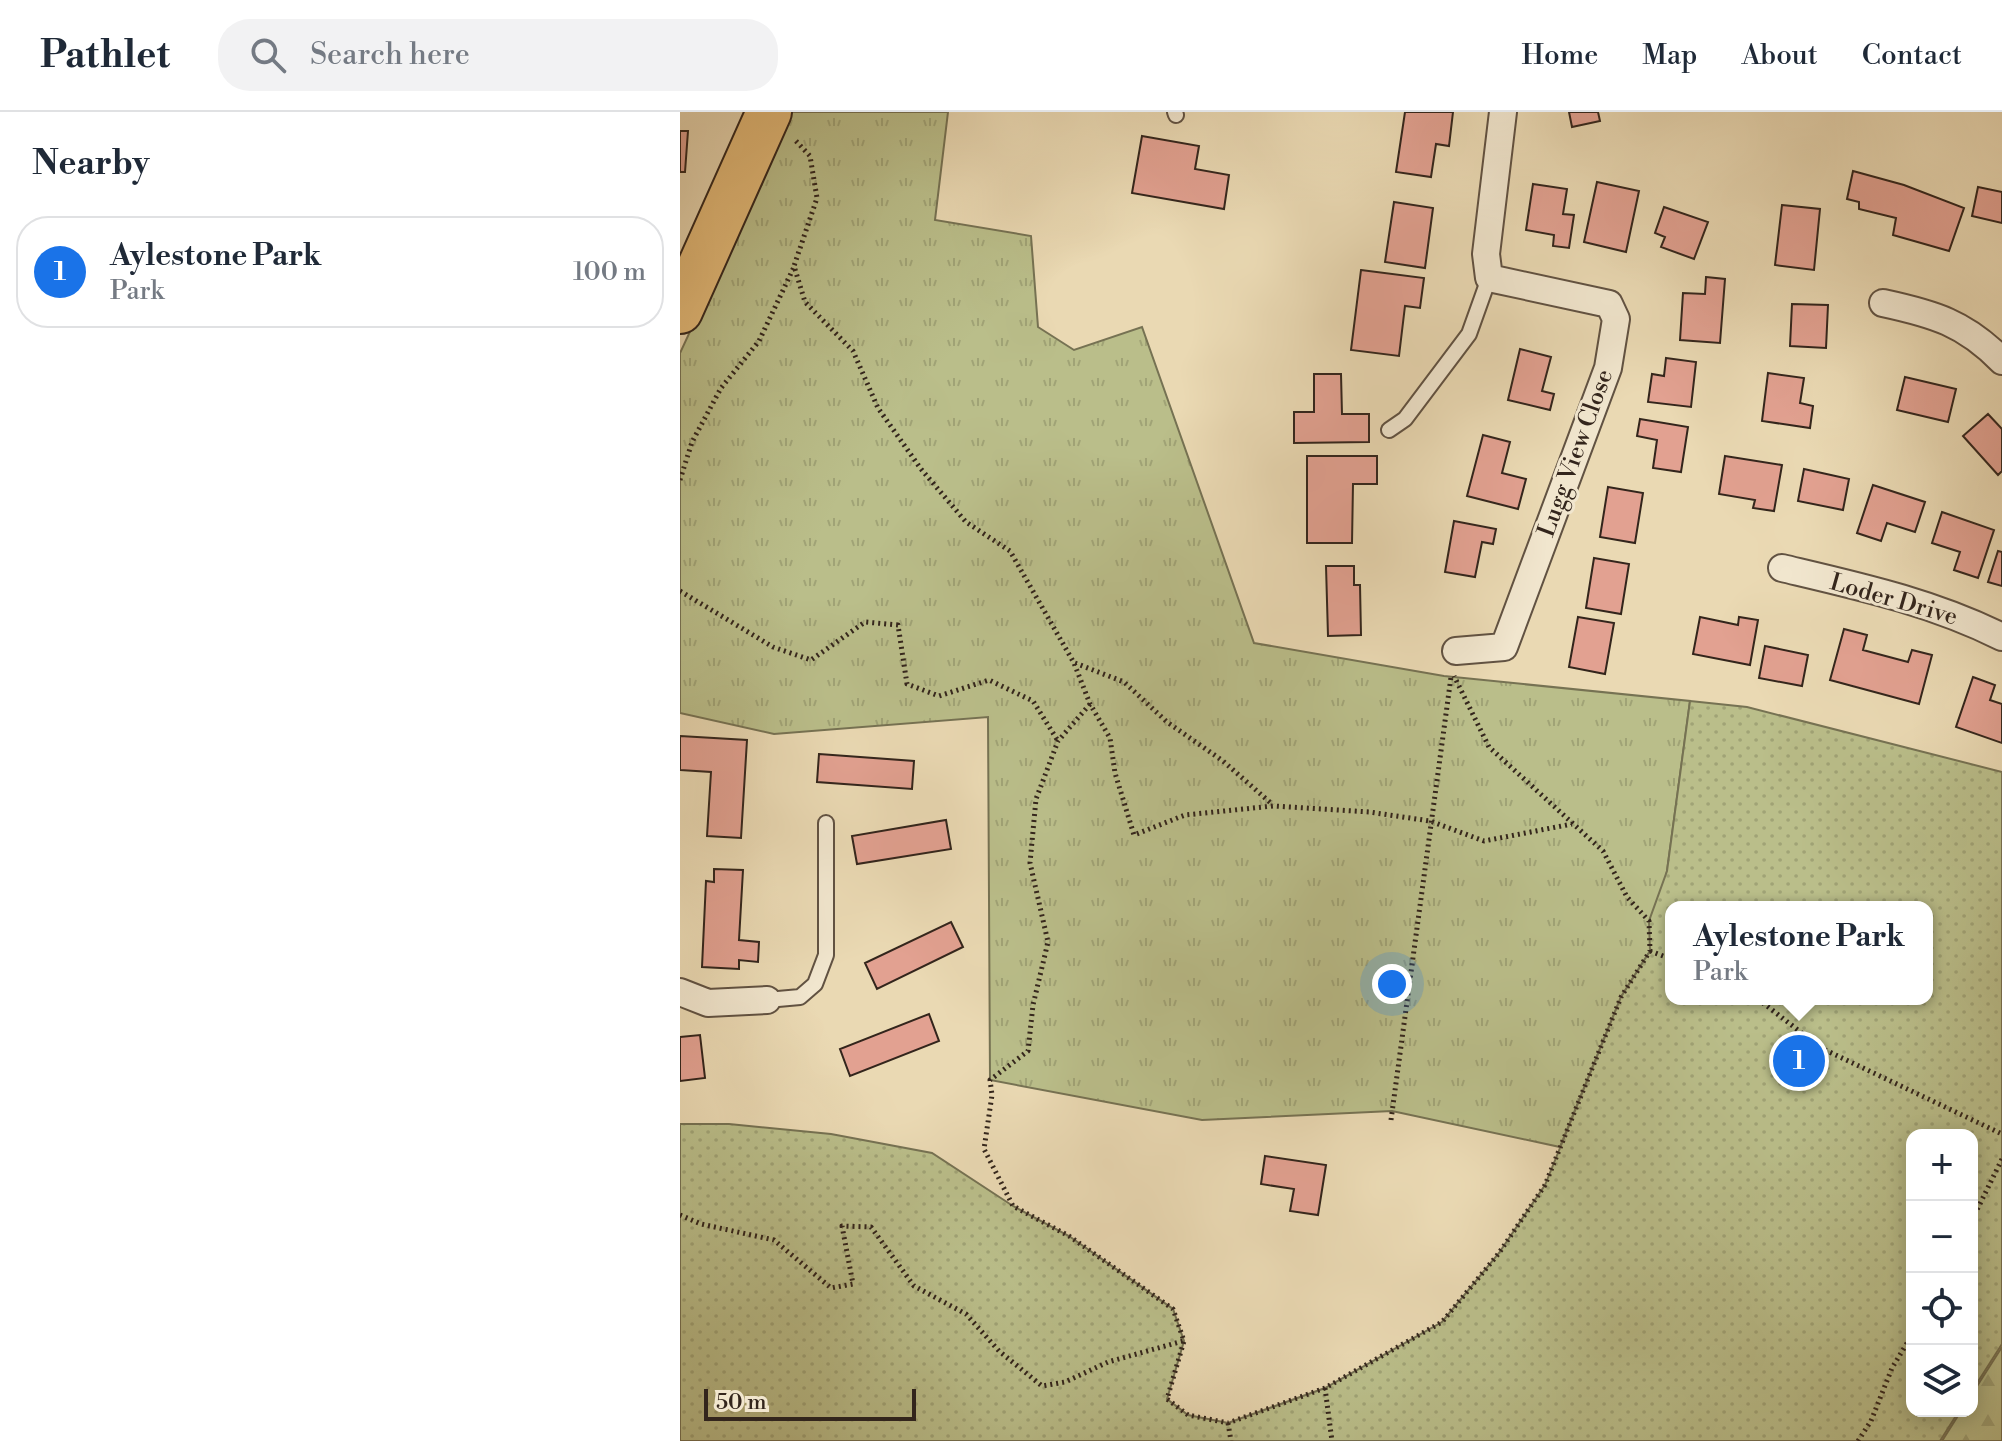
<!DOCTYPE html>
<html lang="en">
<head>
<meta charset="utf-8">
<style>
	:root { --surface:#fff; --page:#f2f2f3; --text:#1f2937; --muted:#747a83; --line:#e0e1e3; --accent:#1a73e8 }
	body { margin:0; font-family:"Libre Bodoni",serif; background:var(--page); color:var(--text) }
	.controls { position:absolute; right:24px; bottom:24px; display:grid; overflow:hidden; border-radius:16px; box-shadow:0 4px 20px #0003 }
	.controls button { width:72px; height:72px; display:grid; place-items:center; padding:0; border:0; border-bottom:2px solid var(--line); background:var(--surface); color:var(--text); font:40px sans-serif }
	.scale { position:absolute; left:24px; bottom:20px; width:212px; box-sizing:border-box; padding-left:8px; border:4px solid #33251c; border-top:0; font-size:22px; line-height:28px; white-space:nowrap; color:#33251c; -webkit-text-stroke:6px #f1e6ce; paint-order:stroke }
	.you { position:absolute; left:712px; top:872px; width:28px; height:28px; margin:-20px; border:6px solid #fff; border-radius:50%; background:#1a73e8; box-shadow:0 0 0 12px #1a73e833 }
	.badge { display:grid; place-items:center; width:52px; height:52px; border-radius:50%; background:var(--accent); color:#fff; font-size:26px; font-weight:700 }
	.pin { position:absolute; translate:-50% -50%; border:4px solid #fff; box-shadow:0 2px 8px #0006 }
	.popup { position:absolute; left:985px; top:789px; width:268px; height:104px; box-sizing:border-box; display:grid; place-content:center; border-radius:16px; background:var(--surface); filter:drop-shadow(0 2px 6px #0005); font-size:26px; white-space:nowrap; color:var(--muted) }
	.popup b { font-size:30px; color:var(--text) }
	.popup::after { content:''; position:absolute; left:50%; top:100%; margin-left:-16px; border:16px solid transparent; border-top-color:var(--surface) }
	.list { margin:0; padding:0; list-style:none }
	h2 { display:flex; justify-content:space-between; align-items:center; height:104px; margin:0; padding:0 32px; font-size:34px }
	h2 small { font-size:26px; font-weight:400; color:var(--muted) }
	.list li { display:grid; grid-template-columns:52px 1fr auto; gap:24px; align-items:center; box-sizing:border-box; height:112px; margin:0 16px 16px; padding:0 16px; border:2px solid var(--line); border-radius:32px }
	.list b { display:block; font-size:30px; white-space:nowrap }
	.list p { margin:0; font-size:26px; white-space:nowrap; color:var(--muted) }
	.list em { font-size:26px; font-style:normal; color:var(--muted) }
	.icon { flex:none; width:44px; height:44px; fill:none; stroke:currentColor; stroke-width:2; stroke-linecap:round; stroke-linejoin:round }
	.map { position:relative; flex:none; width:1322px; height:1329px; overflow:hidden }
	header { display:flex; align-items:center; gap:48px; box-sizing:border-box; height:112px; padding:0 40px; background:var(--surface); border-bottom:2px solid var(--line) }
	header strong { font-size:38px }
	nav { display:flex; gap:44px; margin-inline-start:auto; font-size:28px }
	.search { width:560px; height:72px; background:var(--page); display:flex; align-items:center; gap:20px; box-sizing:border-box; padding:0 28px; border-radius:32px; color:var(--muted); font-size:30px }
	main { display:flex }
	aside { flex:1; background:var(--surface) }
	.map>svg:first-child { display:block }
	.grass { fill:url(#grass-tufts); stroke:#767253; stroke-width:2 }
	.forest { fill:url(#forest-firs); stroke:#767253; stroke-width:2 }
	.park { fill:url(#park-dots); stroke:#767253; stroke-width:2; fill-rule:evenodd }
	.building { fill:#e2a191; stroke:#33251c; stroke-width:2 }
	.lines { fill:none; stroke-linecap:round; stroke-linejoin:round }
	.service-casing { stroke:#615242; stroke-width:18 }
	.minor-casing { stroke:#615242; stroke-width:30 }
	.trunk-casing { stroke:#33251c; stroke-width:48 }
	.path { stroke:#33251c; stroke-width:5; stroke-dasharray:2 4; stroke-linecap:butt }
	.service { stroke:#f1e6ce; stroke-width:14 }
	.minor { stroke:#f1e6ce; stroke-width:26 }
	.trunk { stroke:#e5bc7a; stroke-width:44 }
	.labels { text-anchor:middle; stroke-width:6; stroke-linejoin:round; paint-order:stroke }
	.street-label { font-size:24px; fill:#33251c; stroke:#f1e6ce }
</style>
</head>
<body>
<header>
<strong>Pathlet</strong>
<div class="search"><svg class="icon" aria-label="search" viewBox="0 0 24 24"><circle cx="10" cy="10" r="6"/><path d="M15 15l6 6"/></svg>Search here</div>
<nav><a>Home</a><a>Map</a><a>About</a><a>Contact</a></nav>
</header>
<main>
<aside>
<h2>Nearby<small></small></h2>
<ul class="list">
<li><span class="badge">1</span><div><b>Aylestone Park</b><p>Park</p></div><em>100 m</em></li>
</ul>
</aside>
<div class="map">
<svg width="1322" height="1329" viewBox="0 0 1322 1329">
	<defs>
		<pattern id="grass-tufts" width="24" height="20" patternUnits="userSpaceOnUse" patternTransform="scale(2)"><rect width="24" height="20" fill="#babe8a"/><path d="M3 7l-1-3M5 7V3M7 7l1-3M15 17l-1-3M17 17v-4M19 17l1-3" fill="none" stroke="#a0a376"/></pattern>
		<pattern id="forest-firs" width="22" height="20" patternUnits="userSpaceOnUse" patternTransform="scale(2)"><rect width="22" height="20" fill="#babe8a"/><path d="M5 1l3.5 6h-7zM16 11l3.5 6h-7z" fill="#a0a376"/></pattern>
		<pattern id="park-dots" width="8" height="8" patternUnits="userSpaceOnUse" patternTransform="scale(2)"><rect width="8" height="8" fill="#babe8a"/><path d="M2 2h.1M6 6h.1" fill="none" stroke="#a0a376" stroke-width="1.8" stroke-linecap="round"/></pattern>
	</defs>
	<rect width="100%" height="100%" fill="#ead9b3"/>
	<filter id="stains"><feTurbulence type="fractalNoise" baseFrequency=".0025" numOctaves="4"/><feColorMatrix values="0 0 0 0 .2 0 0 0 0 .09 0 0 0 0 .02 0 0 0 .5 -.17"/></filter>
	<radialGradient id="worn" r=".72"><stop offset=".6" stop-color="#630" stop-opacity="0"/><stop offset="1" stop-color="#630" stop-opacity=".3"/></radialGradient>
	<!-- grass -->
	<path class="grass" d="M112,0h156l-13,108 96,16 7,91 36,23 68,-23 112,316 190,33 246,25 -23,170 -17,80 -29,46 -61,150 -168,-36 -190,9 -212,-40 -2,-363 -214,17 -94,-21v-360z"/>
	<!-- forest -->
	<path class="forest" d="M1322,1235v94h-60l19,-30h11v-17z"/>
	<!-- park -->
	<path class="park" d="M1010,589l57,6 255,65v572l-30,47v-256h-60v276h47l-19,30h-1260v-317h49l102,10 101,19 81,53 56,30 104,73 11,32 -17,58 21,16 40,8 97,-35 117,-66 57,-69 46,-68 76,-188 29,-46 -1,-30 18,-50zM991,795h256v92h-256z"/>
	<!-- building -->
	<path class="building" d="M725,0h48l-4,34 -13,-2 -5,33 -35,-5z
		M889,0h29l2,9 -28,6z
		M0,19h8l-3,41h-5z
		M462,24l57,10 -4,23 34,6 -5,34 -92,-16z
		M1173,59l51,14 60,23 -15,43 -56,-16 3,-17 -37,-9v-7l-12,-3z
		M917,70l42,9 -13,61 -42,-10z
		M853,72l34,5 -4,25 11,1 -5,33 -16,-2 1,-11 -28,-5z
		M1298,75l24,5v31l-30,-7z
		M714,90l39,6 -8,60 -40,-6z
		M1102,93l38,4 -6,61 -39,-5z
		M984,95l44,15 -14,37 -33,-12 4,-10 -10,-4z
		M681,158l63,8 -4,30 -15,-2 -6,50 -48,-6z
		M1026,165l19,2 -5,64 -40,-3 3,-47 22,1z
		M1112,192l36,1 -2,43 -36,-2z
		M840,237l31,8 -9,34 12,3 -4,16 -42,-10z
		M986,246l30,4 -5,45 -43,-5 4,-28 12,2z
		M1088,261l36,5 -4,25 13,3 -3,22 -48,-7z
		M634,262h27l1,40h27v28l-75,1v-31h20z
		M1225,265l51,12 -8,33 -51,-12z
		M1308,302l14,15v42l-4,4 -35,-39z
		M960,307l48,8 -7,45 -28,-4 4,-28 -20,-4z
		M803,323l27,7 -8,31 24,6 -8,30 -51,-13z
		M627,344h70v28h-24l-1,59h-45z
		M1045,344l57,9 -8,46 -21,-3 2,-8 -36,-6z
		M1124,357l45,10 -6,31 -45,-9z
		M1193,373l52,17 -10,30 -28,-9 -6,18 -24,-8z
		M928,375l35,6 -8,50 -35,-6z
		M1262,400l52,18 -16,48 -24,-8 6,-18 -28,-9z
		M774,409l42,8 -3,15 -11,-2 -7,35 -30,-5z
		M1318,439l4,1v34l-14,-4z
		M914,446l35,6 -8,50 -35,-6z
		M646,454h28v19h6l1,50 -33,1z
		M898,505l36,6 -9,51 -36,-7z
		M1020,505l38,8 1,-8 19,3 -8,45 -57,-11z
		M1164,517l23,6 -4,15 45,12 4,-12 20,5 -13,49 -89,-24z
		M1085,534l43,9 -6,31 -43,-8z
		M1293,565l22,8 -5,15 12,4v39l-46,-16z
		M0,624l67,4 -6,98 -34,-2 4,-64 -31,-2z
		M139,642l95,7 -2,28 -95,-7z
		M266,708l5,29 -94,15 -5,-28z
		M34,757l29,1 -4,70 20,2 -1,20 -19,-2v9l-37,-2 4,-86 8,1z
		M271,810l12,25 -86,42 -12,-26z
		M249,902l10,27 -89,35 -10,-27z
		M20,923l5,43 -25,3v-44z
		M585,1044l61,9 -8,50 -28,-4 4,-22 -33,-5z"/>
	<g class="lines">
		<defs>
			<path id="service" d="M495,0l1,3
				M709,318l16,-11 64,-85 20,-56
				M87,888l33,-3 15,-13 11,-29v-132"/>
			<path id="minor" d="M1203,191c51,11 82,20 119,58
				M1102,456c76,18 150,34 220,69
				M776,539l48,-4 104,-279 8,-49 -7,-15 -120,-26 -3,-24 17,-142
				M0,880l28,11 59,-3"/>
			<path id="trunk" d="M0,199l89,-199"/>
		</defs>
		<!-- service casing -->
		<use href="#service" class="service-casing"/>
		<!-- minor casing -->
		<use href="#minor" class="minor-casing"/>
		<!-- trunk casing -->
		<use href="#trunk" class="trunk-casing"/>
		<!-- path -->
		<path class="path" d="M116,29l14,15 7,42 -23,68 11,36 48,49 25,57 43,61 45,53 44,29 64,112 16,41 20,34 5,35 19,62 51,-20 88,-9 96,6 61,9 54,20 88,-17
			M0,368l12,-38 29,-54 38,-47 35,-74
			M0,479l93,56 38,13 54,-38 33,3 9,59 32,12 50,-16 44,21 25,40
			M395,551l49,19 43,40 56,39 50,44
			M410,592l-32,37 -22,58 -6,64 18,79 -15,63 -5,46 -38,29 2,15 -8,54 29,57 56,30 104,73 11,32 -17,58 21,16 40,8 97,-35 117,-66 57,-69 46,-68 76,-188 29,-46 -1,-30 -22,-24 -24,-46 -114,-104 -35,-71
			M970,839l21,8
			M1078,887l63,49 181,86
			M711,1008l60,-443
			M0,1103l21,9 73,16 57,48 22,-4 -11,-58 29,1 43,59 52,28 33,37 43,35 23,-4 43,-20 75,-21
			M1292,1108l30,-61
			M645,1276l7,53
			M548,1311l3,18
			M1178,1329l13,-20 21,-53 20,-33"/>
		<!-- service -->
		<use href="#service" class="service"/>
		<!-- minor -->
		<use href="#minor" class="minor"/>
		<!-- trunk -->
		<use href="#trunk" class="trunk"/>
	</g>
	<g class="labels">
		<!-- street labels -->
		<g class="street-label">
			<text transform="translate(895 341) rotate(-70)" y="8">Lugg View Close</text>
			<text transform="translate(1214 487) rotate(16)" y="8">Loder Drive</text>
		</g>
	</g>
	<rect width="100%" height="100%" filter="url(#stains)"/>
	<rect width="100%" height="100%" fill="url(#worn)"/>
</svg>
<div class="controls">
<button>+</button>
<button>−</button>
<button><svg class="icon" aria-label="locate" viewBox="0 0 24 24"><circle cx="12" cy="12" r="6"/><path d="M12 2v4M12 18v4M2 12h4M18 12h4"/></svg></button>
<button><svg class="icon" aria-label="layers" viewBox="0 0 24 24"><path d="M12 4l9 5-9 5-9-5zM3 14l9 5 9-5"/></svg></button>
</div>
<div class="scale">50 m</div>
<div class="you"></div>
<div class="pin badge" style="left:1119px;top:949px">1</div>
<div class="popup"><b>Aylestone Park</b>Park</div>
</div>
</main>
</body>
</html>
